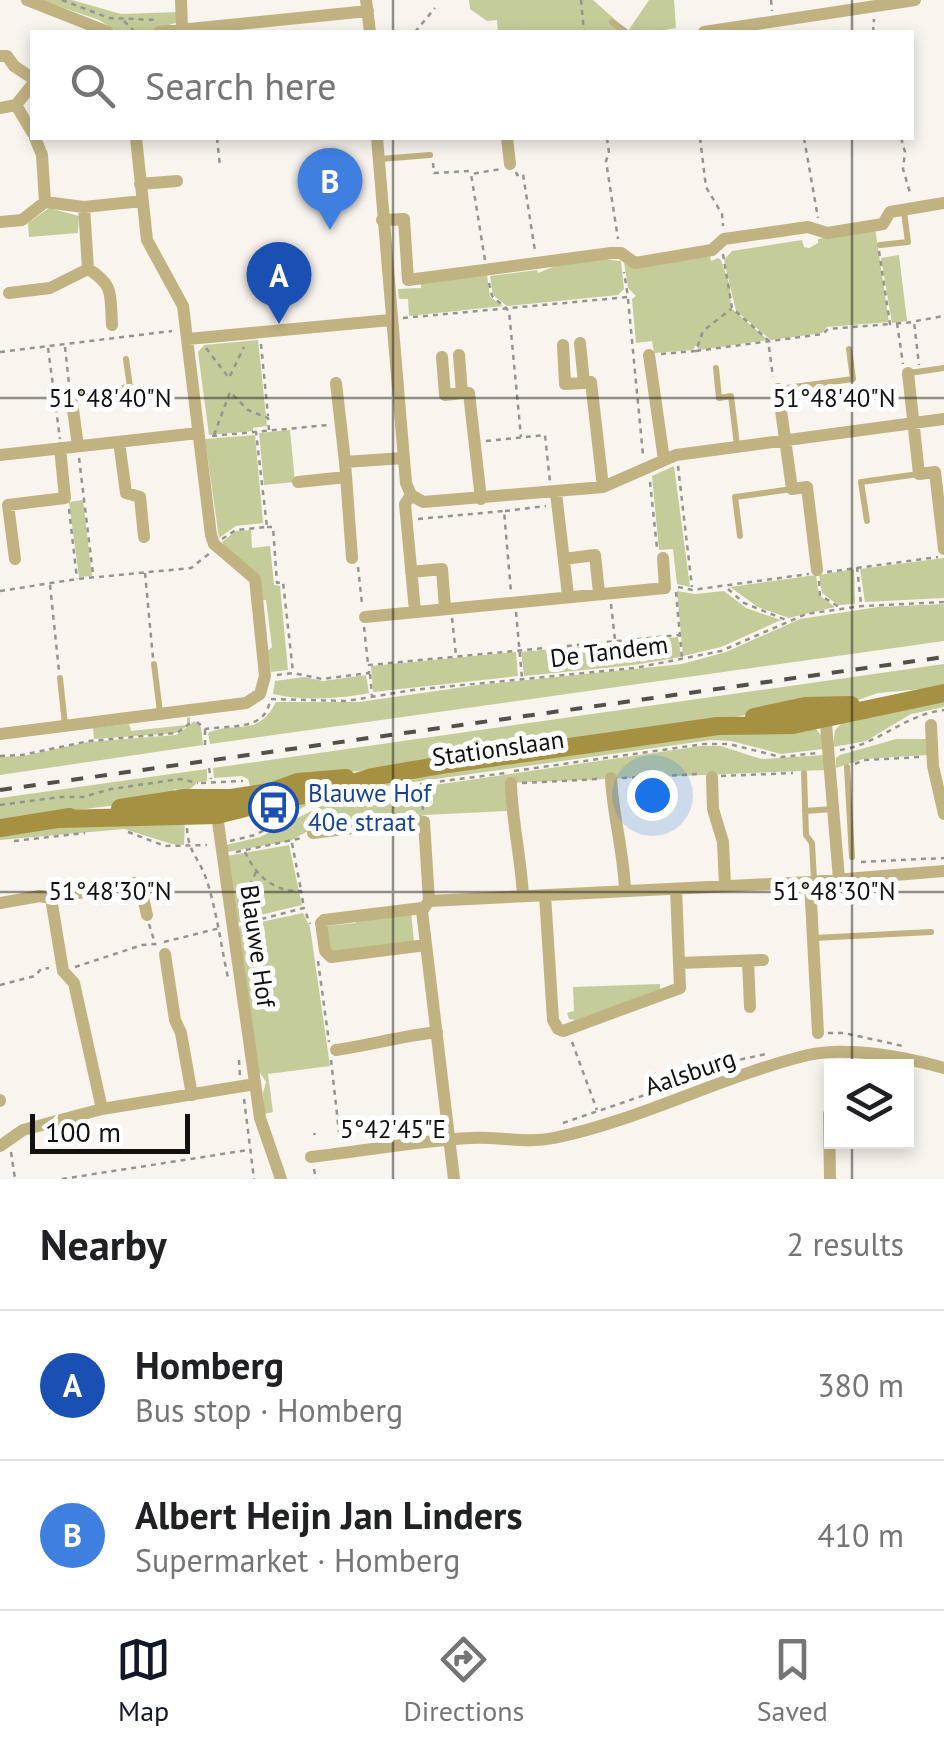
<!DOCTYPE html>
<html lang="en">
<head>
<meta charset="utf-8">
<style>
	:root { --surface:#fff; --page:#f6f6f6; --text:#202124; --muted:#757577; --line:#e0e0e0; --accent:#111827 }
	body { margin:0; font-family:"PT Sans",sans-serif; background:var(--page); color:var(--text) }
	.controls { position:absolute; right:30px; bottom:30px; display:grid; overflow:hidden; border-radius:0px; box-shadow:0 5px 15px #0003 }
	.controls button { width:90px; height:90px; display:grid; place-items:center; padding:0; border:0; border-bottom:2px solid var(--line); background:var(--surface); color:var(--text); font:50px sans-serif }
	.scale { position:absolute; left:30px; bottom:25px; width:160px; box-sizing:border-box; padding-left:10px; border:5px solid #12110f; border-top:0; font-size:28px; line-height:35px; white-space:nowrap; color:#12110f; -webkit-text-stroke:8px #fff; paint-order:stroke }
	.you { position:absolute; left:652px; top:795px; width:35px; height:35px; margin:-25px; border:8px solid #fff; border-radius:50%; background:#1a73e8; box-shadow:0 0 0 15px #1a73e833 }
	.badge { display:grid; place-items:center; width:65px; height:65px; border-radius:50%; background:var(--accent); color:#fff; font-size:32px; font-weight:700 }
	.pin { position:absolute; translate:-50% -82px; filter:drop-shadow(0 2px 5px #0008) }
	.pin::after { content:''; position:absolute; top:52px; width:35px; height:30px; background:inherit; clip-path:polygon(0 0,100% 0,50% 100%) }
	.list { margin:0; padding:0; list-style:none }
	h2 { display:flex; justify-content:space-between; align-items:center; height:130px; margin:0; padding:0 40px; font-size:42px }
	h2 small { font-size:32px; font-weight:400; color:var(--muted) }
	.list li { display:grid; grid-template-columns:65px 1fr auto; gap:30px; align-items:center; box-sizing:border-box; height:150px; padding:0 40px; border-top:2px solid var(--line) }
	.list b { display:block; font-size:38px; white-space:nowrap }
	.list p { margin:0; font-size:32px; white-space:nowrap; color:var(--muted) }
	.list em { font-size:32px; font-style:normal; color:var(--muted) }
	.icon { flex:none; width:55px; height:55px; fill:none; stroke:currentColor; stroke-width:2; stroke-linecap:round; stroke-linejoin:round }
	.map { position:relative; flex:none; width:944px; height:1179px; overflow:hidden }
	.search { position:absolute; background:var(--surface); box-shadow:0 5px 15px #0003; left:30px; right:30px; top:30px; height:110px; display:flex; align-items:center; gap:25px; box-sizing:border-box; padding:0 35px; border-radius:0px; color:var(--muted); font-size:38px }
	.sheet { height:430px; background:var(--surface) }
	nav { display:flex; justify-content:space-around; align-items:center; box-sizing:border-box; height:140px; border-top:2px solid var(--line); background:var(--surface); font-size:28px; color:var(--muted) }
	nav a { display:grid; justify-items:center; gap:5px }
	nav .on { color:var(--accent) }
	.map>svg:first-child { display:block }
	.green { fill:#c4cc9a }
	.lines { fill:none; stroke-linecap:round; stroke-linejoin:round }
	.path { stroke:#979490; stroke-width:2.5; stroke-dasharray:5 5; stroke-linecap:butt }
	.lane { stroke:#c0b281; stroke-width:6 }
	.street { stroke:#c0b281; stroke-width:12 }
	.secondary { stroke:#a69142; stroke-width:18 }
	.rail { stroke:#52504d; stroke-width:4; stroke-dasharray:12 12; stroke-linecap:butt }
	.ticks { fill:none; stroke:#12110f; stroke-width:2.5; stroke-opacity:0.45 }
	.labels { text-anchor:middle; stroke-width:10; stroke-linejoin:round; paint-order:stroke }
	.street-label { font-size:25px; fill:#12110f; stroke:#fff }
	.transit-label { font-size:25px; fill:#164399; stroke:#fff; text-anchor:start }
	.ticks-label { font-size:25px; text-anchor:middle; fill:#12110f; stroke:#fff; stroke-width:10; stroke-linejoin:round; paint-order:stroke }
</style>
</head>
<body>
<div class="map">
<svg width="944" height="1179" viewBox="0 0 944 1179">
	<rect width="100%" height="100%" fill="#f9f4ee"/>
	<!-- green -->
	<path class="green" d="M41,0h31l49,14 58,-2 -1,10 -31,10h-29l-19,-12z
		M469,0h124l35,31 21,-31h25l2,28 -24,4h-154l-1,-12 -10,1 -17,-12z
		M49,208l30,8 -1,17 -49,4 -1,-14z
		M875,228l14,94 -62,5 -5,6 -51,7 -35,-29 -12,-51 8,-9 70,-11 2,7 5,1 9,-5v-4z
		M710,254l1,7 7,-3 3,2 9,26 1,22 37,32 -69,10 -3,-5 -3,5 -39,3 -2,-12 -16,2 -4,-44 4,-3 -8,-8 -4,-26z
		M899,255l8,66 -15,2 -11,-65z
		M601,259l20,2 3,28 -6,6 -111,11 -14,-11 -3,-19 47,-6 1,3 29,-12z
		M487,275l3,22 13,9 -94,10 -1,-17h-9l-1,-10 23,-1v-6z
		M258,340l9,86 -14,2v3l-44,4 -11,-83 6,-7z
		M290,430l5,52 -31,3 -5,-52z
		M255,435l8,88 -27,3 -17,12 -14,-99z
		M674,466l16,121 -13,-3 -4,-35 -14,1 -7,-74z
		M83,500l9,76 -13,1 -10,-75z
		M251,530l1,18 18,-2 4,39 6,1 8,84 -17,2 -3,-21 4,-4 -6,-47h-4l-40,-58 14,-11z
		M944,558v40l-79,4 -5,-33z
		M854,569l1,35 -17,1 -16,-12 -3,-18z
		M816,575l3,20 16,12 -46,11 -31,-11 -28,-20z
		M677,591l18,3 29,-3 22,17 35,12 -60,27 -38,9z
		M944,604v37l-734,103 -2,-11c29,-13 49,6 68,-31h83l119,-17 204,-21 44,-12 74,-33 78,-12z
		M678,637l3,20 -47,8 -110,11 -3,-24z
		M516,652l2,24 -145,16 -2,-26z
		M944,664v23l-66,6 -20,7 -59,4 -78,16 -419,59 -50,13 -4,-13 -6,-3 -28,2 -1,-10z
		M366,675l3,18c-29,6 -67,8 -96,1l2,-13 29,-4 19,4z
		M944,700v7l-33,7 -45,27 -33,6 2,-17 10,-10z
		M190,717v8l4,-4 7,6 2,18 -203,30v-18l23,-1 65,-14 88,-7 14,-10 -15,8 -81,6 -1,-11 36,-4 2,7 56,-6v-7z
		M737,729h79l6,7 1,13 -42,5 -50,-13 -20,-1 -347,49 -51,13 -49,26 -8,-5 -2,-11 156,-36z
		M896,739h31l1,16 -65,4 -27,9v-10l4,-3z
		M701,746h20l40,13 63,-4 1,15 -318,13v28l-83,4 -116,16 -18,10 -63,11 -1,-7 34,-8 67,-34 33,-7z
		M207,769v12l-9,1 -11,10 -13,-3 -1,5 -10,5 -163,21v-22z
		M185,821l-1,24 -12,-1 -48,-15 -124,11v-7l50,-6z
		M289,845l13,60 -46,11 -5,-16 3,17 -17,6 -10,-67z
		M411,911l3,31 -85,10 -3,-26 30,-3v-5z
		M303,913l7,14 20,139 -62,8 5,38 -9,2 -1,-21 3,-11 -8,-12 -21,-143z
		M660,984v6l-84,30 -7,-1 -2,-6 7,-2 -1,-24z"/>
	<g class="lines">
		<!-- path -->
		<path class="path" d="M62,0l47,18 48,2
			M581,0l3,32
			M771,0l1,11
			M124,21l11,11
			M415,32l20,-24
			M873,32l1,-13
			M217,138l3,29
			M607,138l2,15 -3,8 12,78
			M700,138l6,49 16,27 1,12
			M804,138l14,80
			M901,138l4,14 -2,17 8,27
			M433,163l1,10 36,-2
			M516,172l1,3 6,-1 12,77
			M879,251l11,73 24,-2 5,43
			M723,254l9,54 36,32 5,37
			M485,260l-14,-86 30,-5
			M489,283l3,13 17,15 12,126
			M628,299l15,156
			M403,318l225,-21 -4,-25
			M916,321l28,-5
			M897,323l6,41
			M261,344l7,72
			M65,347l4,37
			M48,348l12,91
			M206,348l23,30 15,-31
			M696,351l127,-17 5,-5 62,-5
			M0,352l172,-21
			M661,354l35,-3 7,-20 28,-22
			M214,435l16,-43 18,18 20,8 1,12
			M212,436l116,-11
			M486,441l59,-6 5,47
			M79,458l14,116
			M678,466l14,121
			M650,482l7,66
			M69,509l8,70
			M505,511l41,-5
			M418,519l86,-8 7,81
			M267,527h6l4,56 6,-1 10,90
			M222,539l14,-9 31,-3 -11,-95
			M358,567l4,37
			M857,567l4,37
			M827,572l111,-15
			M145,573l8,85
			M819,581l1,14 19,12
			M50,585l9,86
			M678,587l14,3 117,-16
			M728,589l16,14 42,17
			M0,591l77,-12 114,-11 19,-15
			M676,592l6,67
			M611,604l4,36
			M516,612l6,66
			M452,618l4,37
			M364,627l4,37
			M370,674l2,22
			M277,675l16,-2 29,6 47,-6v-8l311,-30
			M271,699l76,2 66,-11 222,-22 86,-17 85,-37 56,-8 82,-4
			M197,722l8,7c26,-4 62,2 65,-30
			M205,730v15
			M840,750c40,-6 63,-35 104,-40
			M0,756l22,-1 67,-14 88,-8 16,-12
			M855,764l9,-4 57,-3
			M209,768l2,11
			M514,771l190,-27h25l52,13 36,-4
			M721,776l72,-3
			M622,778l77,-4
			M201,783l42,-2
			M522,783l77,-4
			M420,784l86,-11
			M422,785l1,27
			M0,805l60,-8h23l28,-8 69,-10 18,4
			M187,828c1,25 13,31 20,53 10,32 14,64 21,97
			M128,832l37,14 42,-1
			M14,841l71,-8
			M230,841l25,-6 45,-24
			M292,843l9,47
			M236,852l66,-14
			M245,852c11,24 29,40 56,39l3,17
			M861,862l83,-4
			M256,872l-7,15 7,34
			M149,924l5,16
			M242,924l62,-16 6,16
			M164,942l56,-14
			M318,961l11,81
			M75,967l67,-22 15,-1
			M0,985l35,-9 6,-7 8,-1
			M828,1033h16l59,13
			M572,1042l25,68
			M239,1060l1,17
			M331,1060l8,72
			M244,1099l10,80
			M563,1123l123,-42 15,-13 65,-14
			M314,1133l1,2
			M11,1152l4,27
			M314,1169l2,10
			M62,1179l186,-29"/>
		<!-- lane -->
		<path class="lane" d="M612,22l14,10
			M380,159l50,-4
			M880,245l28,-3 -4,-30
			M716,368l3,30 12,-2 6,49
			M909,373l35,-5
			M779,389l74,-10 -4,-30
			M73,395l57,-8 -4,-28
			M867,521l-6,-39 58,-8
			M740,536l-5,-39 57,-8
			M154,664l6,48
			M60,678l5,47
			M847,767l5,90
			M804,773l2,62 6,8 2,37
			M805,811l28,-2
			M814,938l117,-6"/>
		<!-- street -->
		<path class="street" d="M27,0l81,32
			M181,0l1,28
			M366,0l4,32
			M159,32l209,-21
			M704,32l211,-32
			M0,56h7l7,10 18,12
			M16,105l16,27
			M0,108l16,-3 16,-20
			M35,138l7,17 3,47
			M377,138l29,345 5,12 12,7 180,-15 73,-32 268,-36
			M507,138l3,26
			M140,184l37,-3
			M84,207l4,62
			M382,220l22,-1 4,61 203,-27h10l14,10 77,-13 12,-11 84,-12 19,6 56,-9 7,-12 54,-9
			M0,222l22,-2 23,-18 39,5 58,-6
			M88,269c27,16 22,27 24,56
			M9,293l41,-5 38,-19
			M188,339l202,-19
			M580,343l4,40 7,-1 12,105
			M563,345l2,39 19,-1
			M459,355l3,38h7l12,106
			M649,355l15,105
			M442,357l3,38 17,-2
			M908,373l11,101 16,-2 9,77
			M336,383l9,79 58,-4
			M778,389l14,100 15,-2 10,83
			M71,395l7,51
			M119,442l7,51 14,4 4,40
			M0,455l198,-22
			M345,462l7,96
			M298,482l48,-5
			M556,493l12,102
			M411,495l-6,9 10,107
			M15,559l-7,-54 57,-7 -5,-50
			M564,559l31,-4 4,38
			M411,572l31,-3 3,39
			M365,617l300,-29 -2,-30
			M825,712l14,167
			M931,725l2,41 11,48
			M0,734l246,-31 14,-9 5,-18 -10,-97 -41,-35 -3,-9 -28,-229 -36,-66 -11,-102
			M712,777l1,32 10,33 2,44
			M611,778c2,39 13,75 14,113
			M511,783c1,39 10,75 12,113
			M217,815l43,303 21,61
			M313,833l101,-13 10,2 5,79
			M810,882l8,151
			M545,895l8,125 5,9 5,2 117,-43 -4,-99
			M51,898l12,73 11,12 28,126
			M0,903l40,-7 11,2 83,-15 7,6 6,26
			M422,908l-98,12 -3,3 4,28 6,6 95,-12
			M165,954l10,66 6,13 11,62
			M748,961l2,46
			M679,963l84,-3
			M336,1050c34,-5 66,-14 101,-18
			M0,1100v1
			M829,1114l1,65
			M0,1146l23,-16 79,-21 153,-25
			M311,1157c53,-6 106,-16 159,-19 29,-2 56,6 84,0 87,-18 168,-62 254,-83 39,-9 98,2 136,13
			M454,1179l-32,-268 7,-10 381,-19 134,-11"/>
		<!-- secondary -->
		<path class="secondary" d="M754,717l51,-11 46,-1
			M120,808l65,-10h46l39,-6 28,-10 48,-4
			M61,819l156,-4 67,-17 40,-6 48,-15 76,-13 270,-38 75,-1 151,-32
			M0,828l70,-11"/>
		<!-- rail -->
		<path class="rail" d="M0,790l944,-133"/>
	</g>
	<!-- ticks -->
	<path class="ticks" d="M393,0v32M852,0v32M393,138v1041M852,138v928M0,398h944M0,892h944M852,1142v37"/>
	<!-- icons -->
	<defs>
		<symbol id="bus-ring" viewBox="-11 -11 22 22"><circle r="9.5" fill="#fff" stroke="#1a4fb4" stroke-width="1.5"/><path d="M-5-6H5V4H4V6H2V4H-2V6H-4V4H-5ZM-3.5-4V0h7V-4ZM-3.5 1.2v1.5H-2V1.2ZM2 1.2v1.5H3.5V1.2Z" fill="#1a4fb4"/></symbol>
	</defs>
	<g fill-rule="evenodd">
		<use href="#bus-ring" x="246" y="780" width="55" height="55"/>
	</g>
	<g class="labels">
		<!-- street labels -->
		<g class="street-label">
			<text transform="translate(609 651) rotate(-7)" y="9">De Tandem</text>
			<text transform="translate(498 748) rotate(-8)" y="9">Stationslaan</text>
			<text transform="translate(258 946) rotate(82)" y="9">Blauwe Hof</text>
			<text transform="translate(690 1072) rotate(-19)" y="9">Aalsburg</text>
		</g>
		<!-- transit labels -->
		<g class="transit-label">
			<text x="308" y="802">Blauwe Hof<tspan x="308" dy="29">40e straat</tspan></text>
		</g>
	</g>
	<g class="ticks-label">
		<text x="110" y="407">51°48'40"N</text>
		<text x="834" y="407">51°48'40"N</text>
		<text x="110" y="900">51°48'30"N</text>
		<text x="834" y="900">51°48'30"N</text>
		<text x="393" y="1138">5°42'45"E</text>
	</g>
</svg>
<div class="controls">
<button><svg class="icon" aria-label="layers" viewBox="0 0 24 24"><path d="M12 4l9 5-9 5-9-5zM3 14l9 5 9-5"/></svg></button>
</div>
<div class="scale">100 m</div>
<div class="you"></div>
<div class="pin badge" style="left:279px;top:324px;background:#1a4fb4">A</div>
<div class="pin badge" style="left:330px;top:230px;background:#3f7fe0">B</div>
<div class="search"><svg class="icon" aria-label="search" viewBox="0 0 24 24"><circle cx="10" cy="10" r="6"/><path d="M15 15l6 6"/></svg>Search here</div>
</div>
<section class="sheet">
<h2>Nearby<small>2 results</small></h2>
<ul class="list">
<li><span class="badge" style="background:#1a4fb4">A</span><div><b>Homberg</b><p>Bus stop · Homberg</p></div><em>380 m</em></li>
<li><span class="badge" style="background:#3f7fe0">B</span><div><b>Albert Heijn Jan Linders</b><p>Supermarket · Homberg</p></div><em>410 m</em></li>
</ul>
</section>
<nav>
<a class="on"><svg class="icon" aria-label="map" viewBox="0 0 24 24"><path d="M3 6l6-2 6 2 6-2v14l-6 2-6-2-6 2zM9 4v14M15 6v14"/></svg>Map</a>
<a><svg class="icon" aria-label="directions" viewBox="0 0 24 24"><path d="M12 3l9 9-9 9-9-9zM9 14v-3h6M13 9l2 2-2 2"/></svg>Directions</a>
<a><svg class="icon" aria-label="saved" viewBox="0 0 24 24"><path d="M7 4h10v16l-5-4-5 4z"/></svg>Saved</a>
</nav>
</body>
</html>
